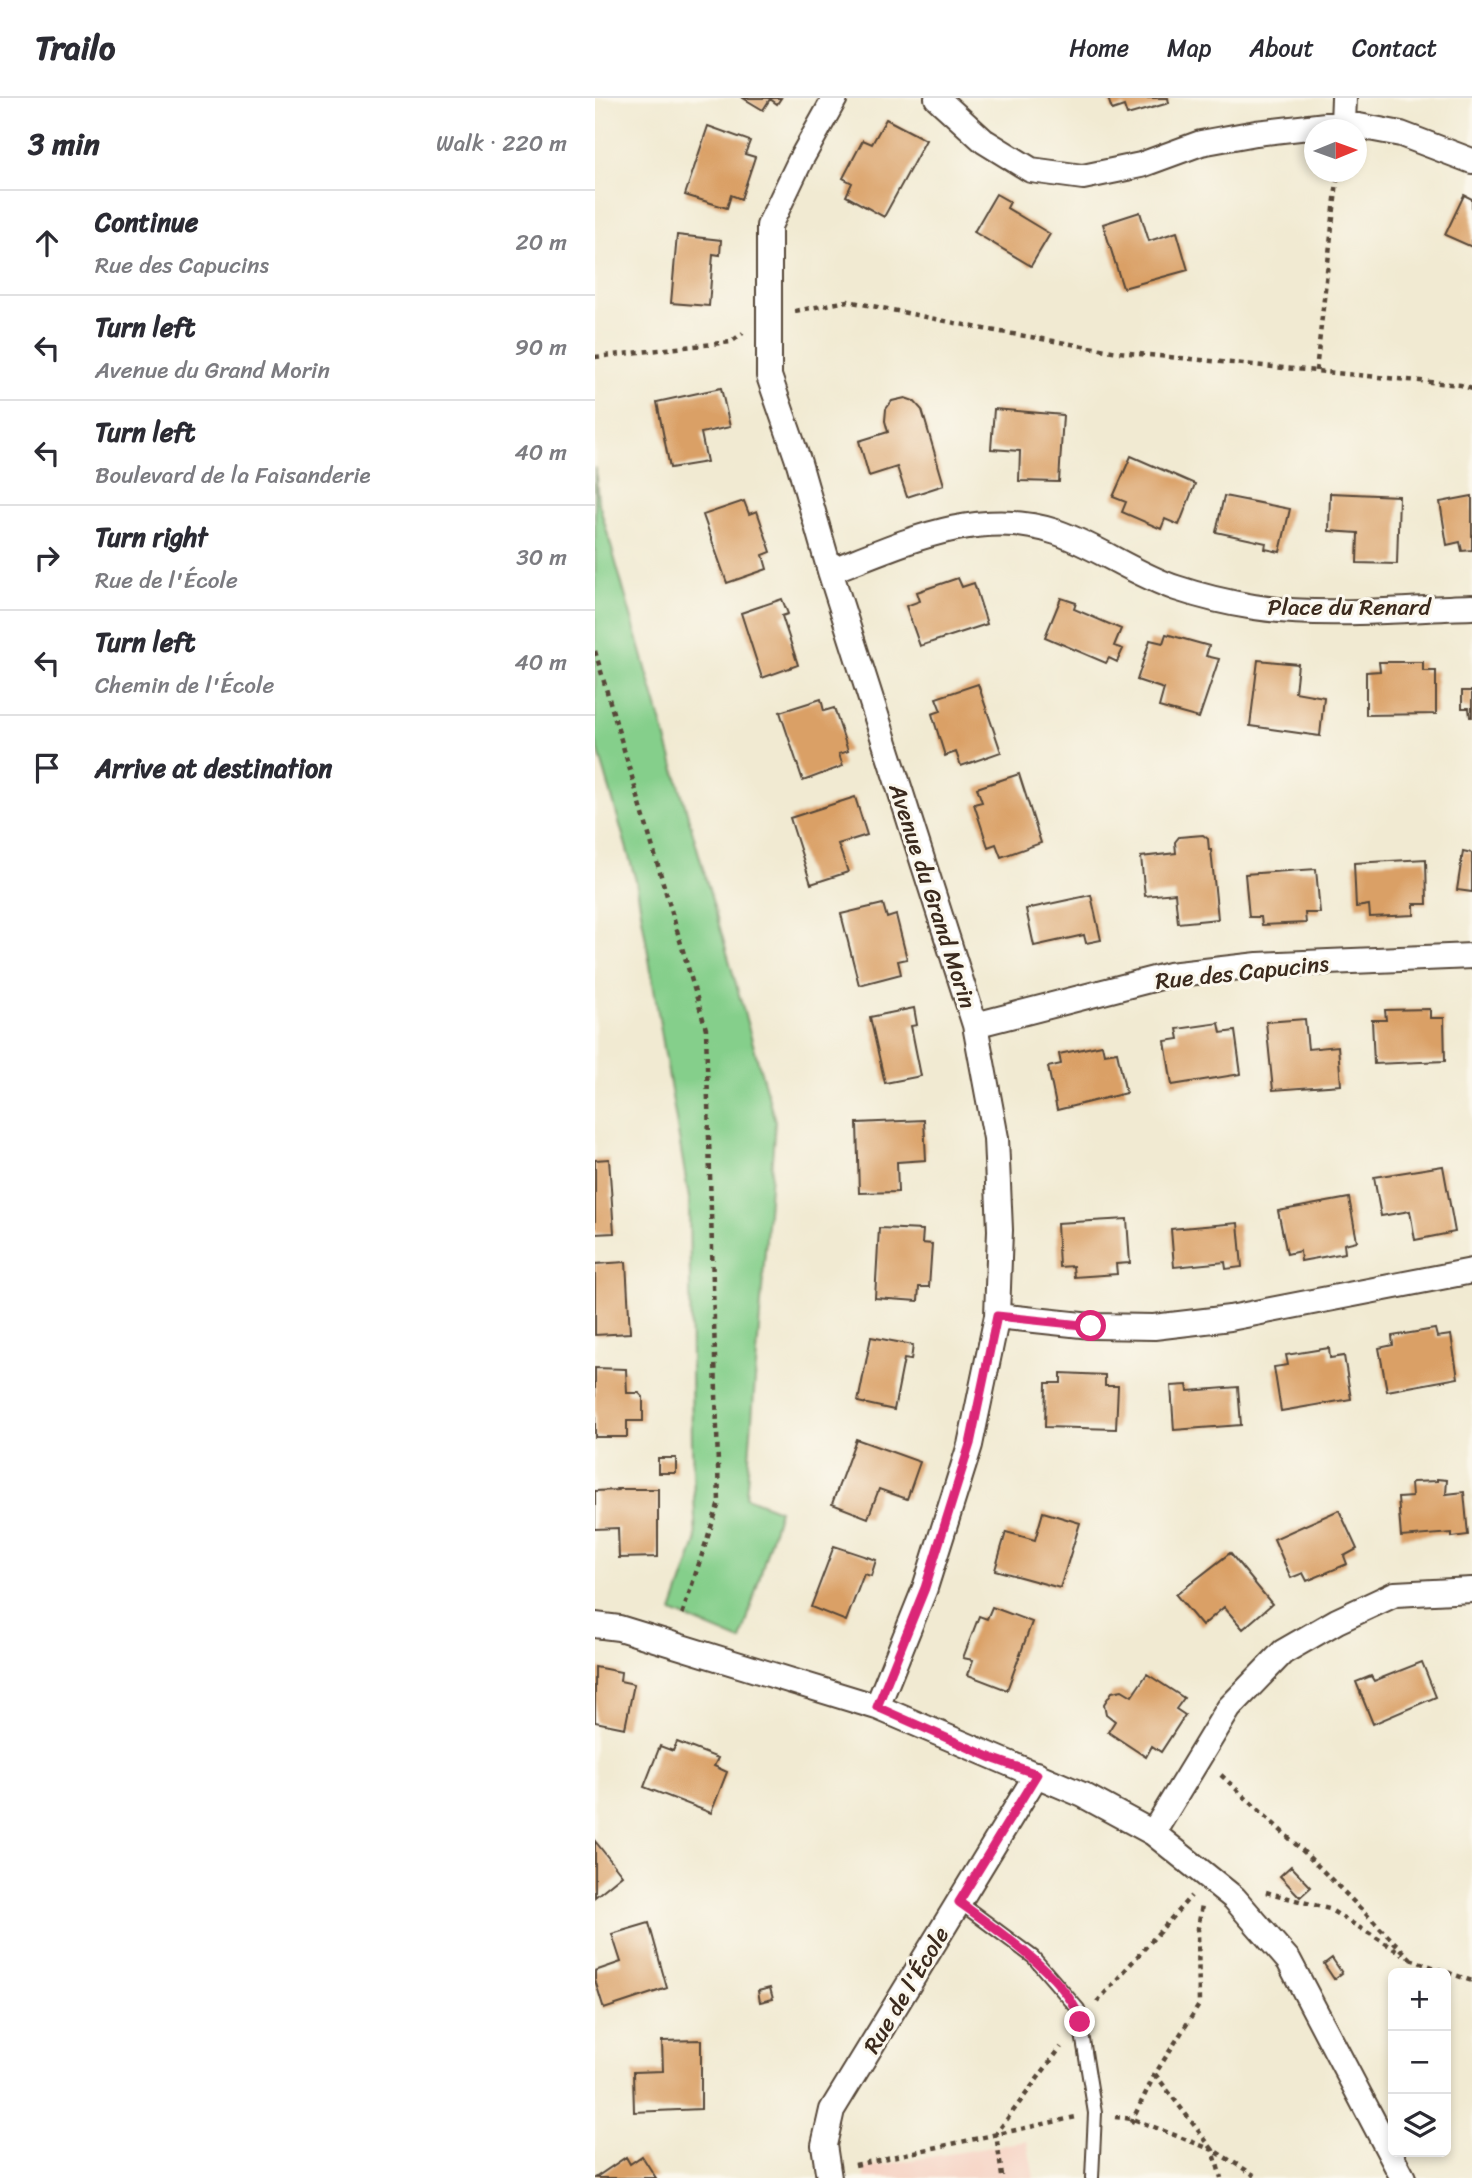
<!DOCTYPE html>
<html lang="en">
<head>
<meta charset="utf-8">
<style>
	:root { --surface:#fff; --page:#f7f7f7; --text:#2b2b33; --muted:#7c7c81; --line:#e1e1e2 }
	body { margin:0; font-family:Sriracha,sans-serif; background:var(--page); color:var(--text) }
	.controls { position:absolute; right:21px; bottom:21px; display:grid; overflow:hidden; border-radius:10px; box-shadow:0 4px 10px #0003 }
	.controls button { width:63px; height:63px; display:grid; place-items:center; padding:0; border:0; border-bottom:2px solid var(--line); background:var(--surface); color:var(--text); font:35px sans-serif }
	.compass { position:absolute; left:709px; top:21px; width:63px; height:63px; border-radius:50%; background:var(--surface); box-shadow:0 4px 10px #0003; rotate:89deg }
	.stop { position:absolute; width:21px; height:21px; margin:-16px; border:5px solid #db2777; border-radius:50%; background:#fff }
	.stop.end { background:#db2777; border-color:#fff; box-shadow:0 2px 7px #0008 }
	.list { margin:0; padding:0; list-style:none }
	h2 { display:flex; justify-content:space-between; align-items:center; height:91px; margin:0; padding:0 28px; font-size:30px }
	h2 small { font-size:23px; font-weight:400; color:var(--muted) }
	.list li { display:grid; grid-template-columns:46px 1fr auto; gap:21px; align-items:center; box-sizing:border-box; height:105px; padding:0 28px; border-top:2px solid var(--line) }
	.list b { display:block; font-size:26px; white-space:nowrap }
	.list p { margin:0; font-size:23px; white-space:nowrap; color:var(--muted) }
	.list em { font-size:23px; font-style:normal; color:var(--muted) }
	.icon { flex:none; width:38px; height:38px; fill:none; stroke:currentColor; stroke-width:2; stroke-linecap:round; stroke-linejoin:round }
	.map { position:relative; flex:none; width:877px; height:2080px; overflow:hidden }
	header { display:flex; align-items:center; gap:42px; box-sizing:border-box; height:98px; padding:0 35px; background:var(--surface); border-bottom:2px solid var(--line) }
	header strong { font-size:33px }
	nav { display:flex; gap:38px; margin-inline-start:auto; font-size:24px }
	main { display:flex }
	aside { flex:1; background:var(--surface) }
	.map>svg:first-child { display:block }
	.built { fill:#f6d2c3 }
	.green { fill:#85cf8b; stroke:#607c54; stroke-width:2 }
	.building { fill:#daa066 }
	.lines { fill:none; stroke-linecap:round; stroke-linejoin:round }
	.service-casing { stroke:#564739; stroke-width:16 }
	.minor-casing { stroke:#564739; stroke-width:28 }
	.path { stroke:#564739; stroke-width:4.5; stroke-dasharray:5 5; stroke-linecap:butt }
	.service { stroke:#fff; stroke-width:12 }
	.minor { stroke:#fff; stroke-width:24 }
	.route { stroke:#db2777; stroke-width:9 }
	.labels { text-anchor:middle; stroke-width:6; stroke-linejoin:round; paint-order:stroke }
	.street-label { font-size:23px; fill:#3b2a1e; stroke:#fbf7ec }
</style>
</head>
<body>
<header>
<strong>Trailo</strong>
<nav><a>Home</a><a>Map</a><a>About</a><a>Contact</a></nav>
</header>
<main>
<aside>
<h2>3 min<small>Walk · 220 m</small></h2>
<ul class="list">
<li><svg class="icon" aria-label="ahead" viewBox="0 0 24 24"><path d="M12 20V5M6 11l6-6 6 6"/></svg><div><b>Continue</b><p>Rue des Capucins</p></div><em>20 m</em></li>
<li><svg class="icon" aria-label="left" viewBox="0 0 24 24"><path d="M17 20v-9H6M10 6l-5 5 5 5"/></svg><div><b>Turn left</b><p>Avenue du Grand Morin</p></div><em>90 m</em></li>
<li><svg class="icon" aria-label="left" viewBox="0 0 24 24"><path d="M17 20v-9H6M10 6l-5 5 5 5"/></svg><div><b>Turn left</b><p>Boulevard de la Faisanderie</p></div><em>40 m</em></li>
<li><svg class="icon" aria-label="right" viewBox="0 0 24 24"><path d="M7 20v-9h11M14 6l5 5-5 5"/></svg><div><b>Turn right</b><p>Rue de l'École</p></div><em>30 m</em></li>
<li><svg class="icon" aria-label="left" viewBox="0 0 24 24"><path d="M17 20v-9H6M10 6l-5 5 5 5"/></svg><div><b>Turn left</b><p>Chemin de l'École</p></div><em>40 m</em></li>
<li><svg class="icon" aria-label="arrive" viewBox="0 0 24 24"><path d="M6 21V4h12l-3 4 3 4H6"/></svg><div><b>Arrive at destination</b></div></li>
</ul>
</aside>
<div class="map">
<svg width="877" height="2080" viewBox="0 0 877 2080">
	<rect width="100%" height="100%" fill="#fbf7ec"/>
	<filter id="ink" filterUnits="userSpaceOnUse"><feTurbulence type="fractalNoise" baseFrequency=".0143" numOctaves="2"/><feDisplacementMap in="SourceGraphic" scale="14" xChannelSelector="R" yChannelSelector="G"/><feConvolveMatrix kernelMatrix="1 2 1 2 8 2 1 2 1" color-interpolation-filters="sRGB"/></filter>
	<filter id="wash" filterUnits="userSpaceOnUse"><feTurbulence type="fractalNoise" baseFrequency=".00686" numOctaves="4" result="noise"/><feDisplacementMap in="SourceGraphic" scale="28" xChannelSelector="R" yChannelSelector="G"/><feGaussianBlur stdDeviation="1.57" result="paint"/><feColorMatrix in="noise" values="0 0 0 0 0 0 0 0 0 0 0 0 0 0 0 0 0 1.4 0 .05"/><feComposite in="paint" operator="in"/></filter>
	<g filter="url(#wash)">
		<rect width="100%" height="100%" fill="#f1ead2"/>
		<!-- built -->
		<path class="built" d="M432,2043l7,37h-169l-2,-10z"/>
		<!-- green -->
		<path class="green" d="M0,369l3,33 177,621 -29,376 33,13 -38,131 -69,-29 24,-70 -4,-94 -3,-250 -53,-317 -41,-143z"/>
		<g id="blocks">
			<!-- building -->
			<path class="building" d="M148,0h38l-4,6 -7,-5 -7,11z
				M513,0h60l1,5 -42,12 -3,-9 -12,4z
				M291,21l40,21 -42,77 -38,-21 6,-13 -9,-5 20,-38 9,4z
				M113,28l42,15 -5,13 10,3 -14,42 -10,-4 -4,13 -42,-13z
				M401,96l14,8 -3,6 43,26 -19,32 -57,-34z
				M869,97l8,4v48l-27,-12z
				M545,114l9,29 28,-9 11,38 -65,18 -20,-64z
				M82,137l44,5 -1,15 -7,-1 -4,52 -38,-3z
				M126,290l9,39 -29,6 6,29 -37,6 -13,-66z
				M310,300l9,3 8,9 22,75 -37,12 -10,-30 -28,9 -10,-35 29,-9 -3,-11 1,-12 6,-8z
				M399,311l69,6 -4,67 -40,-1 1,-30 -29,-2z
				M536,358l64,28 -16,41 -14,-6 -4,10 -39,-17 4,-10 -13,-5z
				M735,395l69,3 -2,68 -40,-1 1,-30 -29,-2z
				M629,398l66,13 -10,43 -15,-3 1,-6 -50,-11z
				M877,398v54l-10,1 -2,-9 -13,3 -7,-43z
				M149,403l5,13 8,-3 14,41 -8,3 4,14 -40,14 -24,-68z
				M363,480l4,9 12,-4 13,41 -67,22 -14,-40 14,-5 -3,-9z
				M466,500l15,5 -2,6 47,20 -7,17 9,3 -6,13 -8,-4 -3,5 -61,-26z
				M187,501l6,15 -6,2 16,49 -36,13 -21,-65z
				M571,536l43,12 -3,10 13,3 -20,59 -40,-11 5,-18 -27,-9 13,-40 13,3z
				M663,562l40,4 -3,28 29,5 -4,39 -70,-10z
				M784,564h44v9h13v43l-70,1v-43l14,-1z
				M383,586l23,68 -40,14 -5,-14 -11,4 -13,-42 9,-3 -5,-13z
				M867,593h10v26h-2l-1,-9h-7z
				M226,601l3,12 10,-3 14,43 -9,3 4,12 -40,15 -23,-69z
				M424,676l22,69 -40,14 -5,-13 -8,3 -14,-43 8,-2 -5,-14z
				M260,699l12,38 -29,9 10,28 -37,12 -21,-66z
				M608,737l5,4 1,11h2l7,69 -40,4 -3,-30 -30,3 -4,-39 35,-4 -1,-11 4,-5z
				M868,753l9,2v39l-15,-2z
				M831,761l1,45h-13v11l-44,2 -1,-12 -13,2 -2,-44z
				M721,771l4,44h-15l1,10 -44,2 -1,-8h-12l-4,-43z
				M496,797l10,45 -15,3 -2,-8 -50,11 -8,-37z
				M288,806l4,14 9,-3 11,44 -9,2 3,13 -42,11 -18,-71z
				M319,910l3,17 -6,1 10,50 -36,7 -15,-66z
				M835,911v9h14l1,43 -71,3 -2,-44h14l-1,-10z
				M710,921l3,30 30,-3 3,39 -68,5 -7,-68z
				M624,925l2,10 14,-2 6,43 -69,11 -7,-44 14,-2 -2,-10z
				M507,947l2,9 13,-2 9,41 -69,17 -9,-43 13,-3 -2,-10z
				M329,1022l2,40 -29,2 1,30 -39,1 -2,-70z
				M14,1061l5,74 -19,1v-74z
				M848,1068l12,66 -40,8 -5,-29 -29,5 -7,-39z
				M754,1100l8,43 -13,3 1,9 -44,8 -1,-10 -13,3 -9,-43z
				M532,1121l3,44 -14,1 1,10 -43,3 -1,-11 -14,1 -2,-44z
				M643,1125l4,44 -16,2 -1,-7 -51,5 -3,-38z
				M284,1130l44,2 -1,13 10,1 -3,43h-10l-1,14 -43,-3z
				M31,1164l4,71 -35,2v-71z
				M840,1231l2,8 14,-2 7,43 -71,13 -8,-43 14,-3 -1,-9z
				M276,1239l42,8 -2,15 -7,-1 -10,51 -36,-8z
				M734,1250l1,10 14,-2 7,43 -70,12 -7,-44 14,-2 -2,-10z
				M0,1270l31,1 1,24h12l4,4v24h-16v16h-32z
				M466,1275l44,2v11h13l-2,43 -71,-2 1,-44h15z
				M592,1287l1,6 50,-4 3,38 -67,5 -3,-44z
				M261,1341l64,23 -13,37 -28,-10 -11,29 -36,-14z
				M63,1360h18v15h-18z
				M842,1381l10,1 -1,14 18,-2 4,43 -16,2v-4l-51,4 -3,-39 14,-1 -1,-14 2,-1 24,-1z
				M22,1391h41v68l-39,1 -1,-30 -23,1v-38l23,-1z
				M744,1412l18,39 -13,7 3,8 -40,17 -4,-8 -12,5 -17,-39z
				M448,1414l37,11 -20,65 -65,-18 11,-38 29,8z
				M239,1448l42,14 -5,16 -7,-2 -18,47 -35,-14z
				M635,1455l42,51 -29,25 -19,-22 -22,19 -26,-31z
				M397,1509l40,15 -25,68 -39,-15 5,-15 -10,-2 16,-42 8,3z
				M827,1564l14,35 -63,27 -17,-42 15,-6 3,5z
				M0,1569l26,5 -1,9 14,3 -9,44 -30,-6z
				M552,1576l37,24 -8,11 9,6 -24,37 -9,-6 -6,11 -38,-25 7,-11 -9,-7 -2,-10 8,-12 10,-2 10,6z
				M82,1644l41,16 -4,8 13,6 -16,41 -67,-26 16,-41 13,5z
				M0,1743l27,34 -27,22z
				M696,1768l20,21 -11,10 -20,-21z
				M54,1825l18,65 -63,21 -9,-29v-9l26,-9 -9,-28z
				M737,1860l10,15 -8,6 -10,-15z
				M175,1890l3,11 -13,3 -2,-11z
				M106,1942v69l-67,3 -1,-40 30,-1 -1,-30z
				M47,2058l14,22h-61l31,-21 4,7z"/>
		</g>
	</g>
	<g filter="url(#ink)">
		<use href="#blocks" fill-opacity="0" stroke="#564739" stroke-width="2"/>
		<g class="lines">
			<defs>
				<path id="service" d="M364,1804l74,55 45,52 17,104 -3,65"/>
				<path id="minor" d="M240,0l-34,61 -32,67v150l30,87 31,108 145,454 21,113 4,92 -3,86 -27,129 -45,143 -48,119
					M342,0l47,43 47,29 52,7 58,-12 60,-22 55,-10 87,-10 58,11 71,27
					M748,25l1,-25
					M235,473c71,-27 148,-65 226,-39 41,14 78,42 120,56 24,8 53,15 78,19 71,11 146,2 218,0
					M380,927l194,-50 89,-10 214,-9
					M402,1218l94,10 63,1 76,-9 242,-47
					M0,1527l24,3 258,79 206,88 70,38 81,65 55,63 114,217
					M558,1735l76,-125 54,-56 54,-31 58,-27 77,-4
					M234,2080l-5,-33 8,-35 205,-336"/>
			</defs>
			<!-- service casing -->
			<use href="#service" class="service-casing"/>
			<!-- minor casing -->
			<use href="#minor" class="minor-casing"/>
			<!-- path -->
			<path class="path" d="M200,213l53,-10 136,28 134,23 343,33 11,4
				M0,259l136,-15 12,-9
				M721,273l22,-199
				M0,553l111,378 13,474 -38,115
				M626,1677l82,76 108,108
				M671,1794l63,17 74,45
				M815,1861l62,22
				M502,1904l94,-106
				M560,1976l58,76 46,28
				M520,2019l18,2 80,31 8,28
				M536,2025l24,-49 44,-69 -1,-77 4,-23
				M260,2067l221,-48
				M407,2078l-6,-42 65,-87"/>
			<!-- service -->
			<use href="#service" class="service"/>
			<!-- minor -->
			<use href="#minor" class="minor"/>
		</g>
	</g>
	<g class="lines" filter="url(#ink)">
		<!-- route -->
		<path class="route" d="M485,1924c-7,-41 -87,-95 -121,-120l78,-128 -43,-15 -117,-52 48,-119 45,-144 27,-128 94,10"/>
	</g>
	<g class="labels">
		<!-- street labels -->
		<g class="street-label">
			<text x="754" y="517">Place du Renard</text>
			<text transform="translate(338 798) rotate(72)" y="8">Avenue du Grand Morin</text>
			<text transform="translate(647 874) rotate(-6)" y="8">Rue des Capucins</text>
			<text transform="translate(311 1892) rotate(-59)" y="8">Rue de l'École</text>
		</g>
	</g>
</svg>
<div class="controls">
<button>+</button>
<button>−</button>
<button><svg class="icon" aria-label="layers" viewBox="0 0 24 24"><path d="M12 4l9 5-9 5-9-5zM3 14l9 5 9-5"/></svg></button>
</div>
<svg class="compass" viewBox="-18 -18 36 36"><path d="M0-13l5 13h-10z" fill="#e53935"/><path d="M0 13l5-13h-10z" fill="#7c7c81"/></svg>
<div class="stop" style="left:496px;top:1228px"></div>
<div class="stop end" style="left:485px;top:1924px"></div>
</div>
</main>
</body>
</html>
